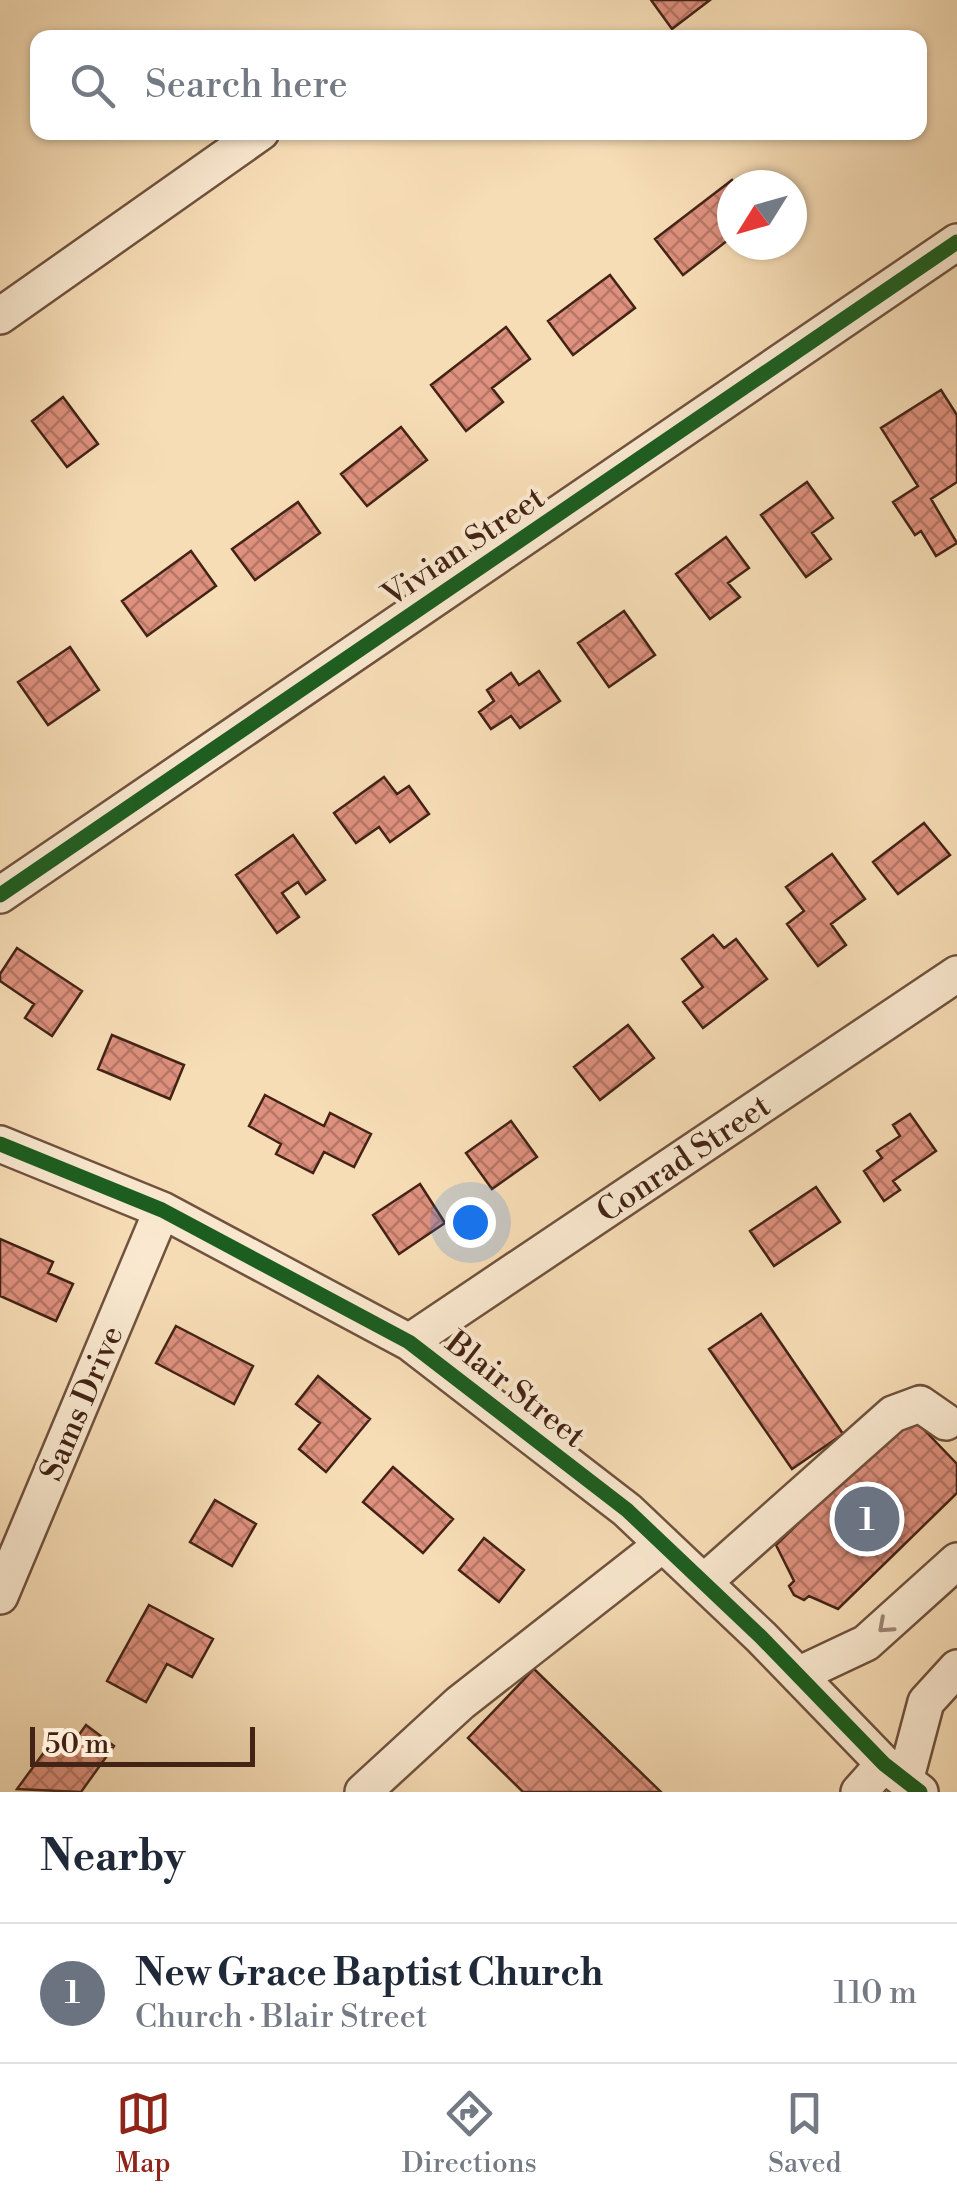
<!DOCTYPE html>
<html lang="en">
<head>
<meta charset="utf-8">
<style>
	:root { --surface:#fff; --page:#f2f2f3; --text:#1f2937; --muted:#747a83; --line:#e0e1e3; --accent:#8f2418 }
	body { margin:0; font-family:"Libre Bodoni",serif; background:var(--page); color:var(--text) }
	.compass { position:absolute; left:717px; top:170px; width:90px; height:90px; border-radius:50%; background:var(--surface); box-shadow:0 2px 8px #0004; rotate:233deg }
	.scale { position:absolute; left:30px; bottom:25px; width:225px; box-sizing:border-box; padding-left:10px; border:5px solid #432316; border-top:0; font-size:28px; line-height:35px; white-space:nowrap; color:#432316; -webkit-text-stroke:8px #fae9d0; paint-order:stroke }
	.you { position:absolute; left:470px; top:1222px; width:35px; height:35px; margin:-25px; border:8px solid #fff; border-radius:50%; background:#1a73e8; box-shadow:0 0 0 15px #1a73e833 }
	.badge { display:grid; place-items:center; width:65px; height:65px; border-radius:50%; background:var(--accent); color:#fff; font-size:32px; font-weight:700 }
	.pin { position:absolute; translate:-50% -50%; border:5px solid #fff; box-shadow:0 2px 10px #0006 }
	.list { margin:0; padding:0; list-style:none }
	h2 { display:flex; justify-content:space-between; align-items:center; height:130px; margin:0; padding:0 40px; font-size:42px }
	h2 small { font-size:32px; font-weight:400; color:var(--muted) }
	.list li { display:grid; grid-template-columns:65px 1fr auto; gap:30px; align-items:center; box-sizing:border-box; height:140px; padding:0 40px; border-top:2px solid var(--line) }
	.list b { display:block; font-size:38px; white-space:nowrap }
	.list p { margin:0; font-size:32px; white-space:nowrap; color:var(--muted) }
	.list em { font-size:32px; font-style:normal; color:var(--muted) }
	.icon { flex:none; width:55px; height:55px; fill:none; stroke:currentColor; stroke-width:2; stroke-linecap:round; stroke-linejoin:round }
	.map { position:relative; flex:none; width:957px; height:1792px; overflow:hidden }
	.search { position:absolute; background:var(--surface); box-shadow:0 2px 8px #0004; left:30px; right:30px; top:30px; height:110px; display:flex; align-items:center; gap:25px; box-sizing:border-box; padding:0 35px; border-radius:20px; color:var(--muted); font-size:38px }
	.sheet { height:270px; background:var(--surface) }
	nav { display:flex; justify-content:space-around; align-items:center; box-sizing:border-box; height:140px; border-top:2px solid var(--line); background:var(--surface); font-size:28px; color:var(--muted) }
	nav a { display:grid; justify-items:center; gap:5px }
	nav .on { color:var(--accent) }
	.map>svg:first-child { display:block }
	.building { fill:url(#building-cross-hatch); stroke:#432316; stroke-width:2.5 }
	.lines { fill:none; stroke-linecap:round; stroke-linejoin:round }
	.minor-casing { stroke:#70523e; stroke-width:40 }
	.minor { stroke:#fae9d0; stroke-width:35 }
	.cycleway-casing { stroke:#fae9d0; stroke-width:21 }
	.cycleway { stroke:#1b5e20; stroke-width:15 }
	.oneway { stroke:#9e8673 }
	.labels { text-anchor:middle; stroke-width:8; stroke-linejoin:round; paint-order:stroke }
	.street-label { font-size:32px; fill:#432316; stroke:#fae9d0 }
</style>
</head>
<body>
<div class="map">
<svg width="957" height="1792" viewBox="0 0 957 1792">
	<defs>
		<pattern id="building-cross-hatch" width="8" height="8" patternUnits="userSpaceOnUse" patternTransform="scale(2.5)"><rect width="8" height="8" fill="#de917e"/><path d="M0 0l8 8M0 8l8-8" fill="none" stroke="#b67666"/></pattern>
	</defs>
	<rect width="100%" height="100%" fill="#f7ddb6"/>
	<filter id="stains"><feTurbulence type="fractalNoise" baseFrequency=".002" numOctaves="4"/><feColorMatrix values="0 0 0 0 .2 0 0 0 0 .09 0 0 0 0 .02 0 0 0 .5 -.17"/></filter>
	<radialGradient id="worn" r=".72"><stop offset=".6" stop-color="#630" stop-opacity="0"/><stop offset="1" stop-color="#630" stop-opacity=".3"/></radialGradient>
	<!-- building -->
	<path class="building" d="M651,0h59l-38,29z
		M732,180l4,5h-4v52l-49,38 -28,-36z
		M610,275l25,33 -62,47 -25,-34z
		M506,327l24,32 -38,29 11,14 -37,29 -35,-46z
		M941,390l16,25v67l-26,17 26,44 -21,13 -15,-25 -6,4 -22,-33 25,-16 -37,-58z
		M63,397l35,47 -31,23 -35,-46z
		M401,427l26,33 -60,46 -26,-32z
		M807,482l26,36 -21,15 19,26 -25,18 -45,-62z
		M298,502l22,31 -65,47 -23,-31z
		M726,537l23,31 -21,15 12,14 -30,22 -34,-45z
		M191,551l25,35 -69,50 -25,-35z
		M624,611l31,44 -46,32 -31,-44z
		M70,647l29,43 -51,35 -30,-43z
		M539,671l21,30 -40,27 -9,-12 -20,13 -12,-17 15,-11 -7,-11 24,-17 8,12z
		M384,777l13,17 12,-8 20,28 -39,28 -11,-15 -23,16 -22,-30z
		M924,823l26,32 -52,39 -25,-32z
		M293,835l32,45 -19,14 -8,-12 -16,11 17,24 -22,16 -41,-58z
		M832,854l33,45 -34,25 15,21 -28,21 -31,-42 17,-13 -18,-24z
		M713,935l11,13 12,-9 31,40 -64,49 -20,-26 20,-15 -21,-28z
		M17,948l65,43 -30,45 -27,-18 9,-14 -34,-23v-7z
		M628,1025l26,33 -54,42 -26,-33z
		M112,1035l72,30 -14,34 -72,-30z
		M265,1095l59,31 6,-13 41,21 -17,33 -30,-15 -11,21 -37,-19 5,-10 -32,-18z
		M910,1114l26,37 -43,30 7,9 -16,11 -20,-30 18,-13 -5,-7 23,-15 -7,-11z
		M511,1121l26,36 -45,32 -26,-36z
		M420,1184l25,39 -46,31 -26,-39z
		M816,1187l24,35 -66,44 -24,-35z
		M0,1239l53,23 -5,11 25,11 -17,37 -56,-25z
		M761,1314l82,120 -51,35 -83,-120z
		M176,1326l77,40 -19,38 -78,-41z
		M318,1376l52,43 -44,53 -27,-23 21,-26 -24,-19z
		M910,1415l47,49v29l-119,116 -29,-13 -5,4 -10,-5 -5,-9 5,-5 -18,-36z
		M393,1467l60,52 -30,34 -60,-51z
		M215,1500l41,24 -24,42 -42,-24z
		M484,1538l40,32 -25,32 -40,-32z
		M149,1605l64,34 -21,38 -25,-13 -21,38 -39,-21z
		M534,1669l127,123h-138l-55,-54z
		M86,1725l28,21 -33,46 -64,-3 39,-53 15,10z"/>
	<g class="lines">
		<defs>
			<path id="minor" d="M0,316l261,-184
				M0,895l957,-653
				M0,1144l162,66 247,132 218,168 134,127 123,127 36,28
				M409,1342l548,-368
				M704,1582l189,-168 27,-10 26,18
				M0,1596l162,-386
				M798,1675l68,-32 91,-82
				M905,1781l21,-79 31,-34
				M363,1792l97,-89 203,-159
				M859,1792l25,-28"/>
		</defs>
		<!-- minor casing -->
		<use href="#minor" class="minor-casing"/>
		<!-- minor -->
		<use href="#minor" class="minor"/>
		<defs>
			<path id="cycleway" d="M0,895l957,-653
				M0,1144l162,66 247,132 218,168 134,127 123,127 36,28"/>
		</defs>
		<!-- cycleway casing -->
		<use href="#cycleway" class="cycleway-casing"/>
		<!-- cycleway -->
		<use href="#cycleway" class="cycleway"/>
	</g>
	<!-- one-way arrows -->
	<defs><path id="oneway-chevron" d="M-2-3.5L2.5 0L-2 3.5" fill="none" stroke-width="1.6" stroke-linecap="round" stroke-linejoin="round" transform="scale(2.5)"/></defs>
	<use class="oneway" href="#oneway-chevron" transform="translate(885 1626) rotate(138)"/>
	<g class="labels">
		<!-- street labels -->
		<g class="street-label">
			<text transform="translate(463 546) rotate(-34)" y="11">Vivian Street</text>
			<text transform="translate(683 1158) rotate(-34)" y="11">Conrad Street</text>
			<text transform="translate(516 1389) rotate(38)" y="11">Blair Street</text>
			<text transform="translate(81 1403) rotate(-67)" y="11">Sams Drive</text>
		</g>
	</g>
	<rect width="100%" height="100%" filter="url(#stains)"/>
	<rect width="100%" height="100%" fill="url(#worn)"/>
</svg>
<svg class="compass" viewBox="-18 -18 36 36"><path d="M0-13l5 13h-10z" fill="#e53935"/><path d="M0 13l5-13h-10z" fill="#747a83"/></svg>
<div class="scale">50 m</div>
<div class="you"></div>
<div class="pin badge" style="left:867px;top:1519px;background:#6b7280">1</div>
<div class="search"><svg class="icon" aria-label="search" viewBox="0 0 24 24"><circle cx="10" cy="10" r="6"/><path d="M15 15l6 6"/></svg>Search here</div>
</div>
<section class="sheet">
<h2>Nearby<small></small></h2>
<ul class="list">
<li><span class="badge" style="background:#6b7280">1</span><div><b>New Grace Baptist Church</b><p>Church · Blair Street</p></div><em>110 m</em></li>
</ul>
</section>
<nav>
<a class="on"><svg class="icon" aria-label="map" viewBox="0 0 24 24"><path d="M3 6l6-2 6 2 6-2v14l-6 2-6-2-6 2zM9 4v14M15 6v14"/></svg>Map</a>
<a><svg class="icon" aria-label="directions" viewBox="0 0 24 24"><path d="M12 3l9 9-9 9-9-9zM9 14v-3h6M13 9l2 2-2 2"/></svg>Directions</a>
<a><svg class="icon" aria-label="saved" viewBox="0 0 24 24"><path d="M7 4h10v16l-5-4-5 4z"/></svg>Saved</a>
</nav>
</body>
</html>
